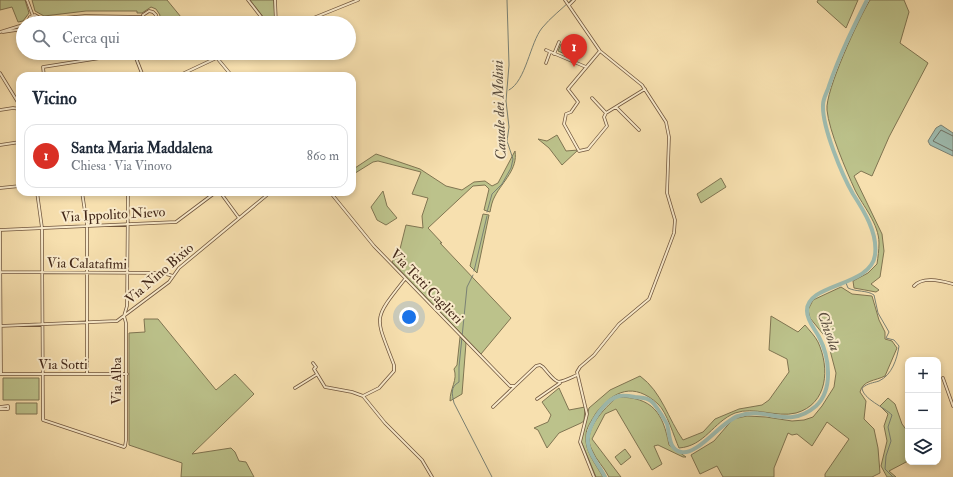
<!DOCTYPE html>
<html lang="it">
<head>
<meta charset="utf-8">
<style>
	:root { --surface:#fff; --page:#f2f2f3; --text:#1f2937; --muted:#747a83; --line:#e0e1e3; --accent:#d93025 }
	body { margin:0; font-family:"IM FELL Double Pica",serif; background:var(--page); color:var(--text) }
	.controls { position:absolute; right:12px; bottom:12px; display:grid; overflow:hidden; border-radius:8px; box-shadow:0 2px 6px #0003 }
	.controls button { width:36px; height:36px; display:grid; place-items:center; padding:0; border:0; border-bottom:1px solid var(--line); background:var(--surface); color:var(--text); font:20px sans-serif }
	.you { position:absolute; left:409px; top:317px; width:14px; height:14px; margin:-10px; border:3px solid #fff; border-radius:50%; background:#1a73e8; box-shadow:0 0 0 6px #1a73e833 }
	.badge { display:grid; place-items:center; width:26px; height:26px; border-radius:50%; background:var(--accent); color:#fff; font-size:13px; font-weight:700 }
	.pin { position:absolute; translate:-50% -33px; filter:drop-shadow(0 1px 2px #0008) }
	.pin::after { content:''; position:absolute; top:21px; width:14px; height:12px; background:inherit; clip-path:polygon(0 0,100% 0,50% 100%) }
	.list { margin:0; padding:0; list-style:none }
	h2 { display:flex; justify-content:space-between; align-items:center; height:52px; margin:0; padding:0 16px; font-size:17px }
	h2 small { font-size:13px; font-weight:400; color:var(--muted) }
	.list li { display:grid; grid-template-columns:26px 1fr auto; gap:12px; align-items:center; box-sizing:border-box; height:64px; margin:0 8px 8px; padding:0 8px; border:1px solid var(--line); border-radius:12px }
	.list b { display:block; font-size:15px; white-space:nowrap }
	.list p { margin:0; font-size:13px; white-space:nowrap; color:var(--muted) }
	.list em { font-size:13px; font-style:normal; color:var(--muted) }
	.icon { flex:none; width:22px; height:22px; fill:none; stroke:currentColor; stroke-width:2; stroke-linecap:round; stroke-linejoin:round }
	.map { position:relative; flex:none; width:953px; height:477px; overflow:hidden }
	.search { position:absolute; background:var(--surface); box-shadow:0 2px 6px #0003; left:16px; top:16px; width:340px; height:44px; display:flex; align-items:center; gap:10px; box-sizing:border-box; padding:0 14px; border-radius:22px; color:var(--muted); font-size:15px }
	.panel { position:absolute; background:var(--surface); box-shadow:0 2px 6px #0003; left:16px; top:72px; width:340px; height:124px; border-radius:12px }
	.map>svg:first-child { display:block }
	.green { fill:#bcc28b; stroke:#807552 }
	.water { fill:#9ebcb0; stroke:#7a8174 }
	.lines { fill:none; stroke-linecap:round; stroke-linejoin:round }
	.shore { stroke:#707264; stroke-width:1 }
	.stream { stroke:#7a8174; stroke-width:1 }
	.river { stroke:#9ebcb0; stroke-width:4 }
	.minor-casing { stroke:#70563e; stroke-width:3.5 }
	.minor { stroke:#faebcb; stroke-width:2 }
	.labels { text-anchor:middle; stroke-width:4; stroke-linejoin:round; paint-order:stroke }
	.street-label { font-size:14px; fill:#432819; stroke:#faebcb }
	.water-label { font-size:15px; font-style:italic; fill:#5a4d3f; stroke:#faebcb }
</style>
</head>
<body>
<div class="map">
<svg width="953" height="477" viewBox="0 0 953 477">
	<rect width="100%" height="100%" fill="#f7e0af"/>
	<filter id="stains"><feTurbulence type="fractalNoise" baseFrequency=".005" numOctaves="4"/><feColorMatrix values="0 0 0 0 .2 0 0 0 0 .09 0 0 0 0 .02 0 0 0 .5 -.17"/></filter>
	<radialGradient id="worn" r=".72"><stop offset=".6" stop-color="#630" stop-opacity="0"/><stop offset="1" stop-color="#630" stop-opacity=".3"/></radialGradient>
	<!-- green -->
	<path class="green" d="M0,0h25l4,13 -6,8 -5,1 -6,-15 -12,3z
		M32,0h135l14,17 -10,6h-13l2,-8 -4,-6 -5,-2 -9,6h-5v-2h-51l-42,5 -9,-5z
		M250,0h24l1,23h-7z
		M818,0h40l-12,28 -29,-26z
		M870,0h34l5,12 -9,31 28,20 -39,74 -17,39 -11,-5 -7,5 28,58 2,17 -4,26 -9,7 8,6 -3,2 -22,-4 -1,-7 15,-8 9,-9c1,-7 2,-14 2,-21 0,-19 -16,-37 -24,-53 -9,-20 -26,-59 -28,-80 -2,-19 32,-92 43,-110z
		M561,44l14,6 -3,7 -14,-6z
		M557,135l9,16 12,-1 -16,15 -13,-17 -11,-9 9,2z
		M515,151c3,18 -12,30 -20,45 -3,5 -4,11 -5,16l-6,-2 5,-21 -4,-4 -12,1 -45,42 14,15h-2l71,75 -30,36 -89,-92 8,-13 6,-24 17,3 -1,-12 6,-18 -16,-4 9,-22 -43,-11 -5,1 -21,13v-5l24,-16 44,15 26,17 16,4 12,-8 11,-1 7,5 6,-3z
		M721,178l5,9 -25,16 -4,-9z
		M383,191l4,15 10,12 -11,7 -9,-5 -6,-13z
		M483,214l6,1 -12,58 -7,-7z
		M841,287l11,7 20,2 7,24 6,12v7l7,2 5,7 -12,28c-10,5 -22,4 -25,16l6,9 -2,18 10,10 4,19 2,25 -8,4h-47v-3l24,-35 -22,-17 -15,24 -15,-12 -5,1 -4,-2 -14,35v9h-51l-6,-11 -17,8 -9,-19 23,-14 19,-22 14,-3 19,1 26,4 12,-1 9,-3 9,-11 12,-19 2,-14 -9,-34 -17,-21 -2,-8 5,-10z
		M771,316l27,16 7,-7c4,5 10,11 13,17 12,26 10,62 -22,71 -20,5 -42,-7 -61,0 -22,9 -30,33 -56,35 -5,-11 -12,-36 -21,-44 -24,-22 -44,-14 -62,9 -4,7 -10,15 -10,22 -2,16 10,29 17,42h-7l-15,-36 8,-33 21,-18 30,-14c22,16 28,43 43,64l20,-8 12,-13 24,-10 23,-4 7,-5 20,-28 -2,-13 -18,-9z
		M144,319h14l58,71 19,-16 19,20 -62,60 39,-6 4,4 4,9 7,1 8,15h-73l1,-14 -53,-18v-112l16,-1z
		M460,337l6,6 -4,51 -12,7c0,-13 8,-21 4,-32l3,-4z
		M3,378h36v22h-36z
		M559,388l10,22 16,-3 -1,14 -3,2 -22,10 -12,15 -9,-18 -4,-2 14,-6 3,-7 -9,-13z
		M617,397c36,0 46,16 52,48l17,12h-3l-25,-12 -4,1 8,18 -10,6 -36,-61 -11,5 -13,25 29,38h-12c-5,-10 -13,-17 -17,-27 -11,-19 12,-41 25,-53z
		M888,398l7,6 7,20 6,8v29l-19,10 7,6h-9l-6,-11 6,-25 -3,-15 4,-12 -8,-8z
		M16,403h21v11h-21z
		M625,449l6,8 -10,8 -6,-8z"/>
	<!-- water -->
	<path class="water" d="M941,125l12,8v23l-23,-11 -2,-4 8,-13z"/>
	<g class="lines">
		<!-- shore -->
		<path class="shore" d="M953,136l-12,-6 -8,11 20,10"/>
		<!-- stream -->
		<path class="stream" d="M509,90c17,-9 21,-47 33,-62 8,-10 20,-19 29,-28
			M487,212l5,-18 10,-10 9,-16 2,-9 -6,-18 2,-14 -3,-26 3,-36 -2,-65
			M474,271l13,-55
			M473,275l-6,12 -8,80v15c-9,5 -7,12 -5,21l38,74
			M846,283l2,5c8,4 19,2 26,7l4,18 11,19 -3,6 8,2 5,6c-2,13 -7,29 -20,35 -6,2 -11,2 -17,7 1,11 22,19 30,27l-4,12 3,14 -5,15 -1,13 8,8"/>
		<!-- river -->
		<path class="river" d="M605,477c-8,-16 -23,-29 -15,-48 4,-11 16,-30 29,-33 5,-1 11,0 16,1 6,1 11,0 16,4 6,5 12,16 16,23 3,10 1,25 14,28 16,4 40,-30 57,-36 28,-11 49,15 78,-10 18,-17 13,-50 3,-69 -4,-8 -12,-16 -12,-26 -1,-28 64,-24 68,-56 3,-22 -11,-44 -22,-61 -11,-19 -31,-67 -30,-89 0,-7 4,-12 6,-19 10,-30 24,-58 38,-86"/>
		<defs>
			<path id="minor" d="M27,0l6,16
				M248,0l18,23
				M275,0l1,23
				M565,0l35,51 42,34 24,37 3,15 -2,56 8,27 -1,13 -25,66 -30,25 -25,31 -14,12 -3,5 10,42 -7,28 14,35
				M569,5l5,-5
				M42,20l43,-4 58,1
				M27,23l3,-6 5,-2 5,3 2,5
				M52,23l24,-5
				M145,23l-2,-8 6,-4 4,1 3,3 -2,8
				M301,23l57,-23
				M0,32l23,-7
				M3,32l20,-3
				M546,50l40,17
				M600,51l-32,38 10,13 -7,10 -5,2 -2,10 15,27 9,-2 19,-23 -3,-9 2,-4
				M134,53l9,23
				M554,54l5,-12
				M217,58l15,18
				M546,63l4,-11
				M0,73l19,31
				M44,76l-1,-9 89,-14
				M178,76l49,-23
				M592,98l14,15
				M616,107l23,23
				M0,110l13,-2 7,1 -2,-3 2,-3
				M606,113l39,-24
				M0,145l20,-3
				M0,188l20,-2
				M37,192l5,36 1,192 81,27 1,-1 1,-6v-117l-2,-7 3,-10 1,-114
				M82,192l5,33v149
				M220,192l19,26
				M330,192l44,54 136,140h5
				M0,230l176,-8 40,-30
				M0,230l1,144
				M0,272l163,1 10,3
				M914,286c9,-10 27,-5 39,-2
				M0,326l117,-5 52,-39 10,-14 88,-73
				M313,363l3,4 -2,2 11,18 27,5 11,4 22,27 37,37 10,17
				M0,374h127
				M943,378l10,28
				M295,388l21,-13
				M363,396l16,-8 15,-17v-6c-19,-50 -22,-44 11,-86
				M537,399l23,-16
				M0,407l8,-1v3h-8
				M493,407l43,-41 4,-1 3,2c16,18 12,18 34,8"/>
		</defs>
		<!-- minor casing -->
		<use href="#minor" class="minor-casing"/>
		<!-- minor -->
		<use href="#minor" class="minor"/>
	</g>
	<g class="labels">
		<!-- street labels -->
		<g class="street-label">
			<text transform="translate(113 214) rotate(-3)" y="5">Via Ippolito Nievo</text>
			<text transform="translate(87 263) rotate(1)" y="5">Via Calatafimi</text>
			<text transform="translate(159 273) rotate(-41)" y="5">Via Nino Bixio</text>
			<text transform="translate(427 286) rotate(46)" y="5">Via Tetti Caglieri</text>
			<text x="63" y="369">Via Sotti</text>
			<text transform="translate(116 381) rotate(-90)" y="5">Via Alba</text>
		</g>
		<!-- water labels -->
		<g class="water-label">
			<text transform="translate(499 110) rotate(-92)" y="5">Canale dei Molini</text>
			<text transform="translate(829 331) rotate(70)" y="5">Chisola</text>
		</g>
	</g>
	<rect width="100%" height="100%" filter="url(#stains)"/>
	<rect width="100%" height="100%" fill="url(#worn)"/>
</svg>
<div class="controls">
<button>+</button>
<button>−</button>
<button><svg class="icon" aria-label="layers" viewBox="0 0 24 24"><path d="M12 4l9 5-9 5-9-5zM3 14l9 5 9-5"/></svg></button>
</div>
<div class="you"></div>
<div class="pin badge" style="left:574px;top:67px">1</div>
<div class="search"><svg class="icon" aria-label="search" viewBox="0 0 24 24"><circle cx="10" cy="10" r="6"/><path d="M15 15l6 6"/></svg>Cerca qui</div>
<section class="panel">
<h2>Vicino<small></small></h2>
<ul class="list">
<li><span class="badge">1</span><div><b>Santa Maria Maddalena</b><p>Chiesa · Via Vinovo</p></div><em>860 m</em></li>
</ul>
</section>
</div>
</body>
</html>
